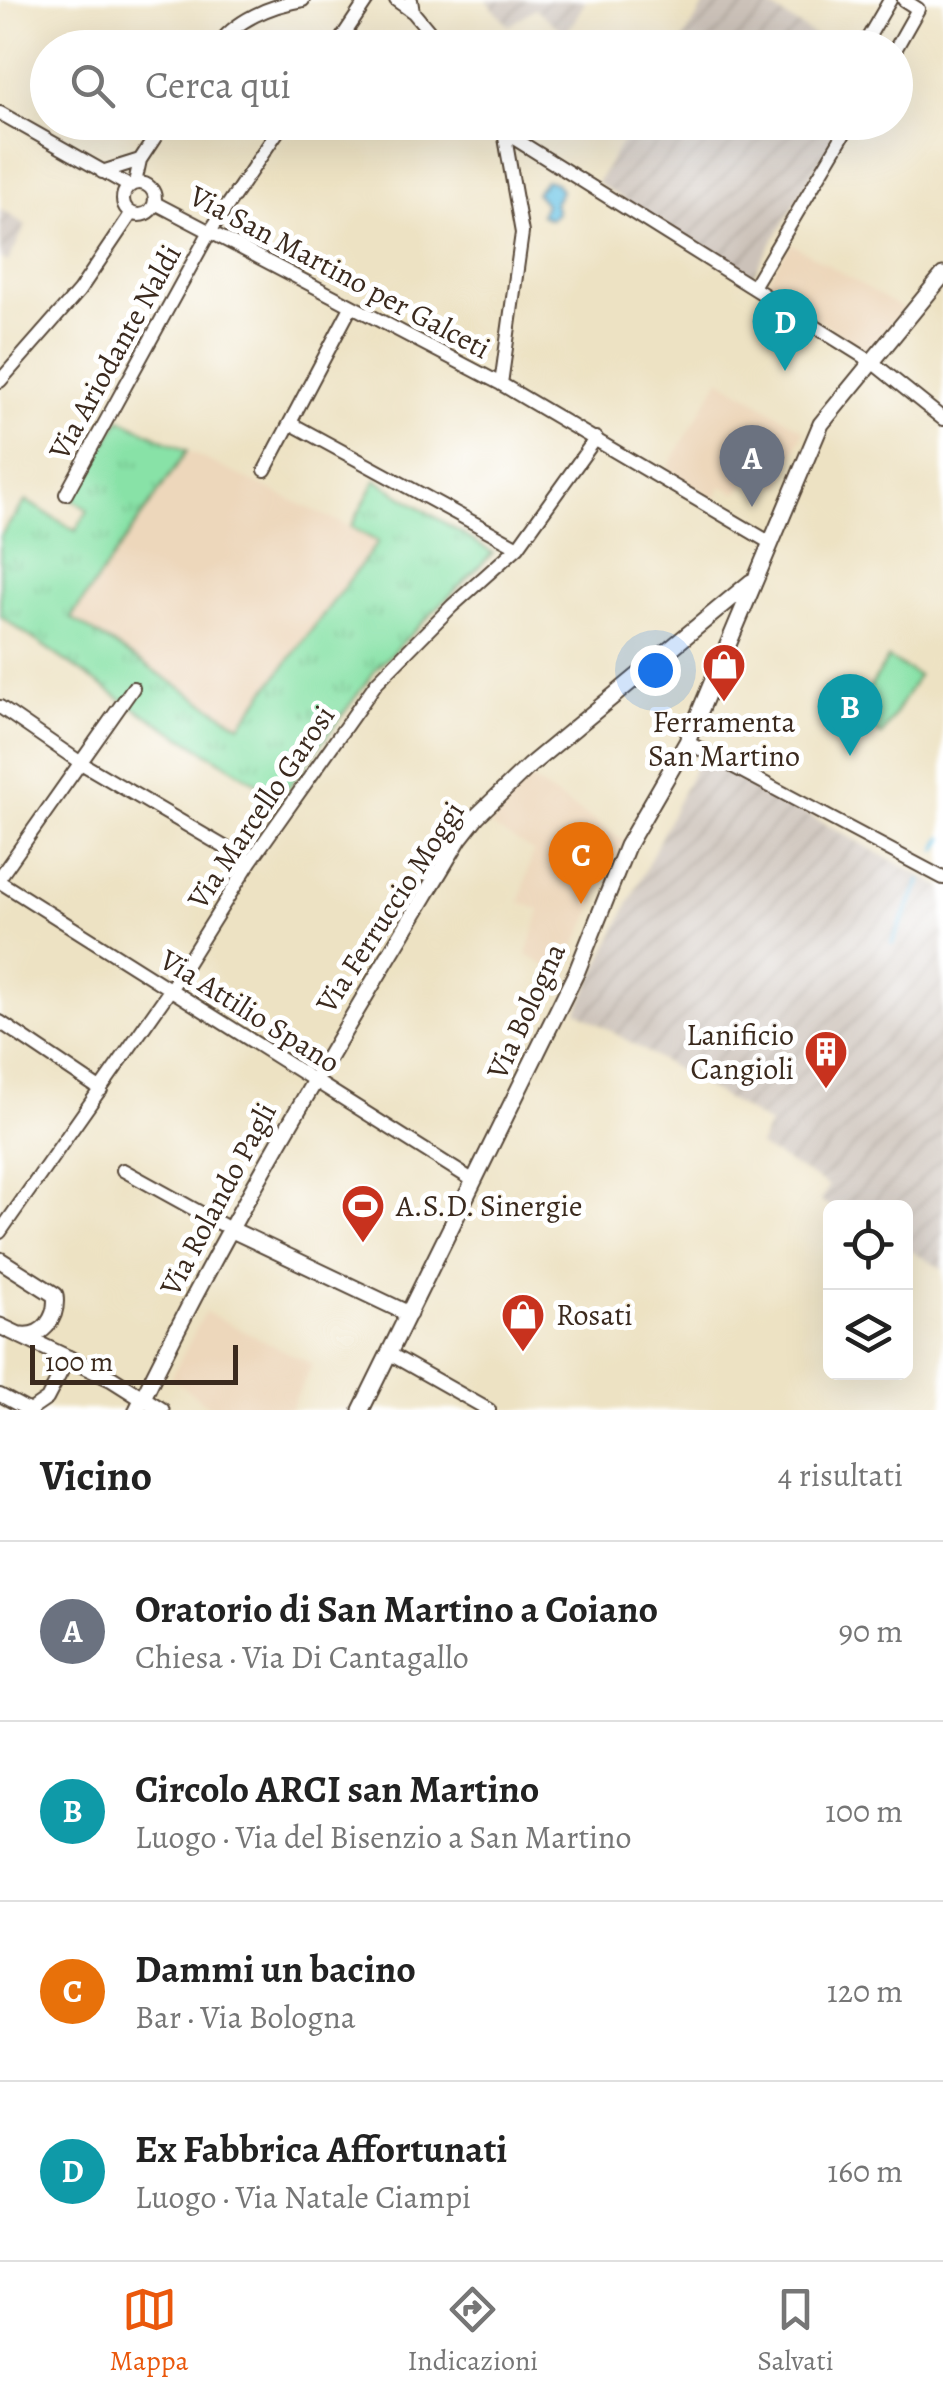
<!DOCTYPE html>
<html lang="it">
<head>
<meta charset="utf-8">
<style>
	:root { --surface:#fff; --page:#f2f2f2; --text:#222; --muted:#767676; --line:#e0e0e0; --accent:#ea580c }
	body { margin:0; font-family:Alegreya,serif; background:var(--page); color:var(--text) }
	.controls { position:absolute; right:30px; bottom:30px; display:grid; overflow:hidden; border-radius:15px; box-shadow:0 10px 40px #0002 }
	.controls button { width:90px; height:90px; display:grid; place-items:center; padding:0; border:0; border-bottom:2px solid var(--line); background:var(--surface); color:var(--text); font:50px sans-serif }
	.scale { position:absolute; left:30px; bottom:25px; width:208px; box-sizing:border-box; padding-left:10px; border:5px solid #3b2a1e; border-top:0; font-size:28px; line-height:35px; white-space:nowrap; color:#3b2a1e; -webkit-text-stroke:8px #fff; paint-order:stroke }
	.you { position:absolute; left:655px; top:670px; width:35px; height:35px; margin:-25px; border:8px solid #fff; border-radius:50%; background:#1a73e8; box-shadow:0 0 0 15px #1a73e833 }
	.badge { display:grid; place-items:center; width:65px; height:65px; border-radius:50%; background:var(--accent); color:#fff; font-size:32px; font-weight:700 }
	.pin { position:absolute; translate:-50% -82px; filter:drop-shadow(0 2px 5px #0008) }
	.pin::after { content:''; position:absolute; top:52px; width:35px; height:30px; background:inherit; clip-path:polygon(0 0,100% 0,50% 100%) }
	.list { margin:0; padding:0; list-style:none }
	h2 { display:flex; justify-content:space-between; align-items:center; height:130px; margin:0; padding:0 40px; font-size:42px }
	h2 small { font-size:32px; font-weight:400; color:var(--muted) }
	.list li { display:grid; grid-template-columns:65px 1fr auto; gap:30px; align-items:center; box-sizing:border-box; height:180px; padding:0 40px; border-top:2px solid var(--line) }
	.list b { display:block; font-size:38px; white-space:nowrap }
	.list p { margin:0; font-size:32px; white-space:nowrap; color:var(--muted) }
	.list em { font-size:32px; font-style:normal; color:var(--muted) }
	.icon { flex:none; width:55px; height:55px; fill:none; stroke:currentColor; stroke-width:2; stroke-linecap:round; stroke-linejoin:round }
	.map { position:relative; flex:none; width:943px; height:1410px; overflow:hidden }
	.search { position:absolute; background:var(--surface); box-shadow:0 10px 40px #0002; left:30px; right:30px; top:30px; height:110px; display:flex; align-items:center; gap:25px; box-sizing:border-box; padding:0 35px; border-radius:55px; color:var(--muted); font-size:38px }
	.sheet { height:850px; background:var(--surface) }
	nav { display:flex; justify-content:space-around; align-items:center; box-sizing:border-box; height:140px; border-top:2px solid var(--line); background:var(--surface); font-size:28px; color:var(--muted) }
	nav a { display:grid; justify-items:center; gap:5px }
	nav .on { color:var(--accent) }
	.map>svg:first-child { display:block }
	.built { fill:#edd7bb }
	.industrial { fill:url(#industrial-furrows) }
	.grass { fill:#88e2a7; stroke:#628662; stroke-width:2.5 }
	.park { fill:url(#park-tufts); stroke:#628662; stroke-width:2.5 }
	.water { fill:url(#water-ripples); stroke:#517682; stroke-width:2.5 }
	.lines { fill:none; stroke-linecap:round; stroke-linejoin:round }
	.stream { stroke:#67c3e5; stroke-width:4 }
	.minor-casing { stroke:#564637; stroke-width:16 }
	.tertiary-casing { stroke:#564637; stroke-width:19 }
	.minor { stroke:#fff; stroke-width:12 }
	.tertiary { stroke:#fff; stroke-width:15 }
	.labels { text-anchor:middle; stroke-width:10; stroke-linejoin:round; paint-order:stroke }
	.street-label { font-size:30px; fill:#3b2a1e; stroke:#fff }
	.poi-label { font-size:30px; fill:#3b2a1e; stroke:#fff; text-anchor:start }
</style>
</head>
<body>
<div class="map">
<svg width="943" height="1410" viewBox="0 0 943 1410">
	<defs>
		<pattern id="industrial-furrows" width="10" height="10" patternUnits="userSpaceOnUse" patternTransform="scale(2.5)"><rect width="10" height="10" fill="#ccc2b9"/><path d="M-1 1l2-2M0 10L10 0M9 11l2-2" fill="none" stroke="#b0a79f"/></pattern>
		<pattern id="park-tufts" width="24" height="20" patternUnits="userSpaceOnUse" patternTransform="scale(2.5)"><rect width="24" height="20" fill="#88e2a7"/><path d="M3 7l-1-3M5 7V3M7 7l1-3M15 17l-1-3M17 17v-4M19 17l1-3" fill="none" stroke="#76c28f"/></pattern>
		<pattern id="water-ripples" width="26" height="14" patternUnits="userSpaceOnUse" patternTransform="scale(2.5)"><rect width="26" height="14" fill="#67c3e5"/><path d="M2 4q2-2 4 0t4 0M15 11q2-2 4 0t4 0" fill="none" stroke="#569fb9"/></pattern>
	</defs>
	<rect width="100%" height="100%" fill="#fff"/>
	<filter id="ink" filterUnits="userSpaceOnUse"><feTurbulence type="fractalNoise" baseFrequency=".01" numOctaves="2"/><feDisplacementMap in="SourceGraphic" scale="20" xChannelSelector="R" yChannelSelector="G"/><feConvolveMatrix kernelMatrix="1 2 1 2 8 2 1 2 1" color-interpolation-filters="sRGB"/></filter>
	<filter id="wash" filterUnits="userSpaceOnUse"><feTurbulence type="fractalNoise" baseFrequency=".0048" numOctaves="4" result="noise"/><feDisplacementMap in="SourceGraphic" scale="40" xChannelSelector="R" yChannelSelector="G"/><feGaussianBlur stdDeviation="2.25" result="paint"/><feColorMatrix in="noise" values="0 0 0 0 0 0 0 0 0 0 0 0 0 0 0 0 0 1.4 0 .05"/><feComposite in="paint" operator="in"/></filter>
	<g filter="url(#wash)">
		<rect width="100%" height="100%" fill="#ede2c3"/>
		<!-- built -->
		<path class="built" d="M791,243l112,66 -36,42 -103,-66z
			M720,378l84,52 -23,56 -27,-13 -17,20 -16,-7 -5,14 -49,-31z
			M187,451l192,90 -139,185 -169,-108z
			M526,777l99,64 -63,134 -35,-20 13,-45 -20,-8 13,-51 -43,-25z
			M205,1312l107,52 -22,46h-76l-43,-32z"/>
		<!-- industrial -->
		<path class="industrial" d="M486,0h100l-20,35 -31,-27 -26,18z
			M699,0h61l71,47h-152l26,-43z
			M633,123h209l-91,155 -154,-95z
			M0,209l26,16 -18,37 -8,-4z
			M700,756l243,132v381l-37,-21v-40l-74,-1 -11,-6 8,-15 -70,-40 10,-22 -192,-113z"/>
		<!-- grass -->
		<path class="grass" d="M888,658l30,18 -36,59 -30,-18z"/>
		<!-- park -->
		<path class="park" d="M120,419l67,32 -116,167 169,107 138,-183 -27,-15 25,-47 117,73 -116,115 -96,130 -153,-94 -128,-88v-80l26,-35 50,30 12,-21 -17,-12z"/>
		<!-- water -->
		<path class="water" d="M545,180l11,3 5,8 -7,12 3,10 -7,6 -9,-4 4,-11 -9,-11z"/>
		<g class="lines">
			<!-- stream -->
			<path class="stream" d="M937,850l6,-12
				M892,943l29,-63"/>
		</g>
	</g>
	<g filter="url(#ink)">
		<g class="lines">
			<defs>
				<path id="minor" d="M396,0l17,12
					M411,0l2,12 30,36
					M216,48c18,-28 56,-43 87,-48
					M335,48l32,-48
					M862,48l28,-48
					M896,48l22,-39 -14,-9
					M0,113l129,73
					M497,122l7,10 18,101 -21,151
					M504,132l368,230 71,57
					M102,172l38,-12
					M123 199a16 16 0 1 1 32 0a16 16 0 1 1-32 0Z
					M135,183l5,-23 25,-38
					M155,203l346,181 268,158
					M753,287l98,-165
					M0,381l79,-90 52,-77
					M290,423l228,124
					M265,470l86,-163
					M66,494l143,-261 75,-111
					M0,707l81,56 169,99
					M687,742l256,136
					M0,877l133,-189
					M0,882l474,299
					M0,1022l101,68
					M123,1170l107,59
					M0,1232l170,-242 80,-128 127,-180 75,-76 66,-59 78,-109
					M390,1354l99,56
					M0,1395l28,15
					M31,1410l16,-11 22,-42"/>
				<path id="tertiary" d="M230,1229l179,85
					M0,1260l55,35c3,22 -11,42 -33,40
					M0,1326l112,53 49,31
					M137,1410c95,-197 210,-384 322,-571l18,-23 52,-50 222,-184
					M361,1410l216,-439 50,-125 60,-104 134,-318 122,-149"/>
			</defs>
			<!-- minor casing -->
			<use href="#minor" class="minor-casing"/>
			<!-- tertiary casing -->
			<use href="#tertiary" class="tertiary-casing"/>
			<!-- minor -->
			<use href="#minor" class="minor"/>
			<!-- tertiary -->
			<use href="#tertiary" class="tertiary"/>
		</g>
	</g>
	<!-- icons -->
	<defs>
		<symbol id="shop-pin" viewBox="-11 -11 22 30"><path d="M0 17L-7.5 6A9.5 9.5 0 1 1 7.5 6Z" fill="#c8321e" stroke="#fff"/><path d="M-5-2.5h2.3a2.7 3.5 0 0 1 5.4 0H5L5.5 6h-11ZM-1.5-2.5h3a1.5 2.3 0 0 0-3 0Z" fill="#fff"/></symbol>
		<symbol id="building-pin" viewBox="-11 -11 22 30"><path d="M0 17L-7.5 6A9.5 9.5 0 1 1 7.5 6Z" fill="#c8321e" stroke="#fff"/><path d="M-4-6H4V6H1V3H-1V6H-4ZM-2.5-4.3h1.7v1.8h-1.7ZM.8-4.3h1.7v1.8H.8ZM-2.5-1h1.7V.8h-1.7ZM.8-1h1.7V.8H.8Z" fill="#fff"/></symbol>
		<symbol id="stadium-pin" viewBox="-11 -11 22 30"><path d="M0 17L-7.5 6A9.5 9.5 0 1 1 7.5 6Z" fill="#c8321e" stroke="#fff"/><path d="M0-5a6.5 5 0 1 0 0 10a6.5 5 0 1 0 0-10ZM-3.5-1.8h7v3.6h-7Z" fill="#fff"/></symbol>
	</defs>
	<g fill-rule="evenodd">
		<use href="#shop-pin" x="699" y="640" width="50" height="68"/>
		<use href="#building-pin" x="801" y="1027" width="50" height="68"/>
		<use href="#stadium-pin" x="338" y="1181" width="50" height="68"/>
		<use href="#shop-pin" x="498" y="1290" width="50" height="68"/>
	</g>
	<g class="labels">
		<!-- street labels -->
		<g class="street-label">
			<text transform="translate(340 272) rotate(28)" y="10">Via San Martino per Galceti</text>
			<text transform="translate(115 352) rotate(-61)" y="10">Via Ariodante Naldi</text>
			<text transform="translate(261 807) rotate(-56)" y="10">Via Marcello Garosi</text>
			<text transform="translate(390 907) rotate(-57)" y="10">Via Ferruccio Moggi</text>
			<text transform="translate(250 1011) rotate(32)" y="10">Via Attilio Spano</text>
			<text transform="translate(526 1011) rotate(-65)" y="10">Via Bologna</text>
			<text transform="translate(218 1199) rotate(-62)" y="10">Via Rolando Pagli</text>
		</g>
		<!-- poi labels -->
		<g class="poi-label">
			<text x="724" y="732" text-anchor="middle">Ferramenta<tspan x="724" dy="34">San Martino</tspan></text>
			<text x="794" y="1045" text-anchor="end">Lanificio<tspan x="794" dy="34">Cangioli</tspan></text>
			<text x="396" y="1216">A.S.D. Sinergie</text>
			<text x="556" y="1325">Rosati</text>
		</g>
	</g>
</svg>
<div class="controls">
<button><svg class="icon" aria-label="locate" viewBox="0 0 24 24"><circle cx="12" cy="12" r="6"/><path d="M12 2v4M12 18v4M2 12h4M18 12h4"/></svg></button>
<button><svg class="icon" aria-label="layers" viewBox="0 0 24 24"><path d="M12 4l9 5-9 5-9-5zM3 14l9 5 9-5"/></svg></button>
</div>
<div class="scale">100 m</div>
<div class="you"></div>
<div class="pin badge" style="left:752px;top:507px;background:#6b7280">A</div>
<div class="pin badge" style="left:850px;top:756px;background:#0f9aa8">B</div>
<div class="pin badge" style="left:581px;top:904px;background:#e8710a">C</div>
<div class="pin badge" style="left:785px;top:371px;background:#0f9aa8">D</div>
<div class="search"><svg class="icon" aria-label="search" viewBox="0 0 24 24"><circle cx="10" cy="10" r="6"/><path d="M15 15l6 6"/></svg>Cerca qui</div>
</div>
<section class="sheet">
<h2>Vicino<small>4 risultati</small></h2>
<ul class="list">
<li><span class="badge" style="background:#6b7280">A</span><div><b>Oratorio di San Martino a Coiano</b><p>Chiesa · Via Di Cantagallo</p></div><em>90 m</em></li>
<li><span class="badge" style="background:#0f9aa8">B</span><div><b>Circolo ARCI san Martino</b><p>Luogo · Via del Bisenzio a San Martino</p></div><em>100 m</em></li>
<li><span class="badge" style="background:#e8710a">C</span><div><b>Dammi un bacino</b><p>Bar · Via Bologna</p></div><em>120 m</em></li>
<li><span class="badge" style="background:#0f9aa8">D</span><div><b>Ex Fabbrica Affortunati</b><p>Luogo · Via Natale Ciampi</p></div><em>160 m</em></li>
</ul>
</section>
<nav>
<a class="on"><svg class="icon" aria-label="map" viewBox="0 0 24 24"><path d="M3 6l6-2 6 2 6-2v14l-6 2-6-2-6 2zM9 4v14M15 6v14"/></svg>Mappa</a>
<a><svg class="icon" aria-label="directions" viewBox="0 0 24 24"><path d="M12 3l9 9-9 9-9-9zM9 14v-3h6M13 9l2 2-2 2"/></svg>Indicazioni</a>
<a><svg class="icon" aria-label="saved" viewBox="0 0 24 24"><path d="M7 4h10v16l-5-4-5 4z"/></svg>Salvati</a>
</nav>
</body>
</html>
